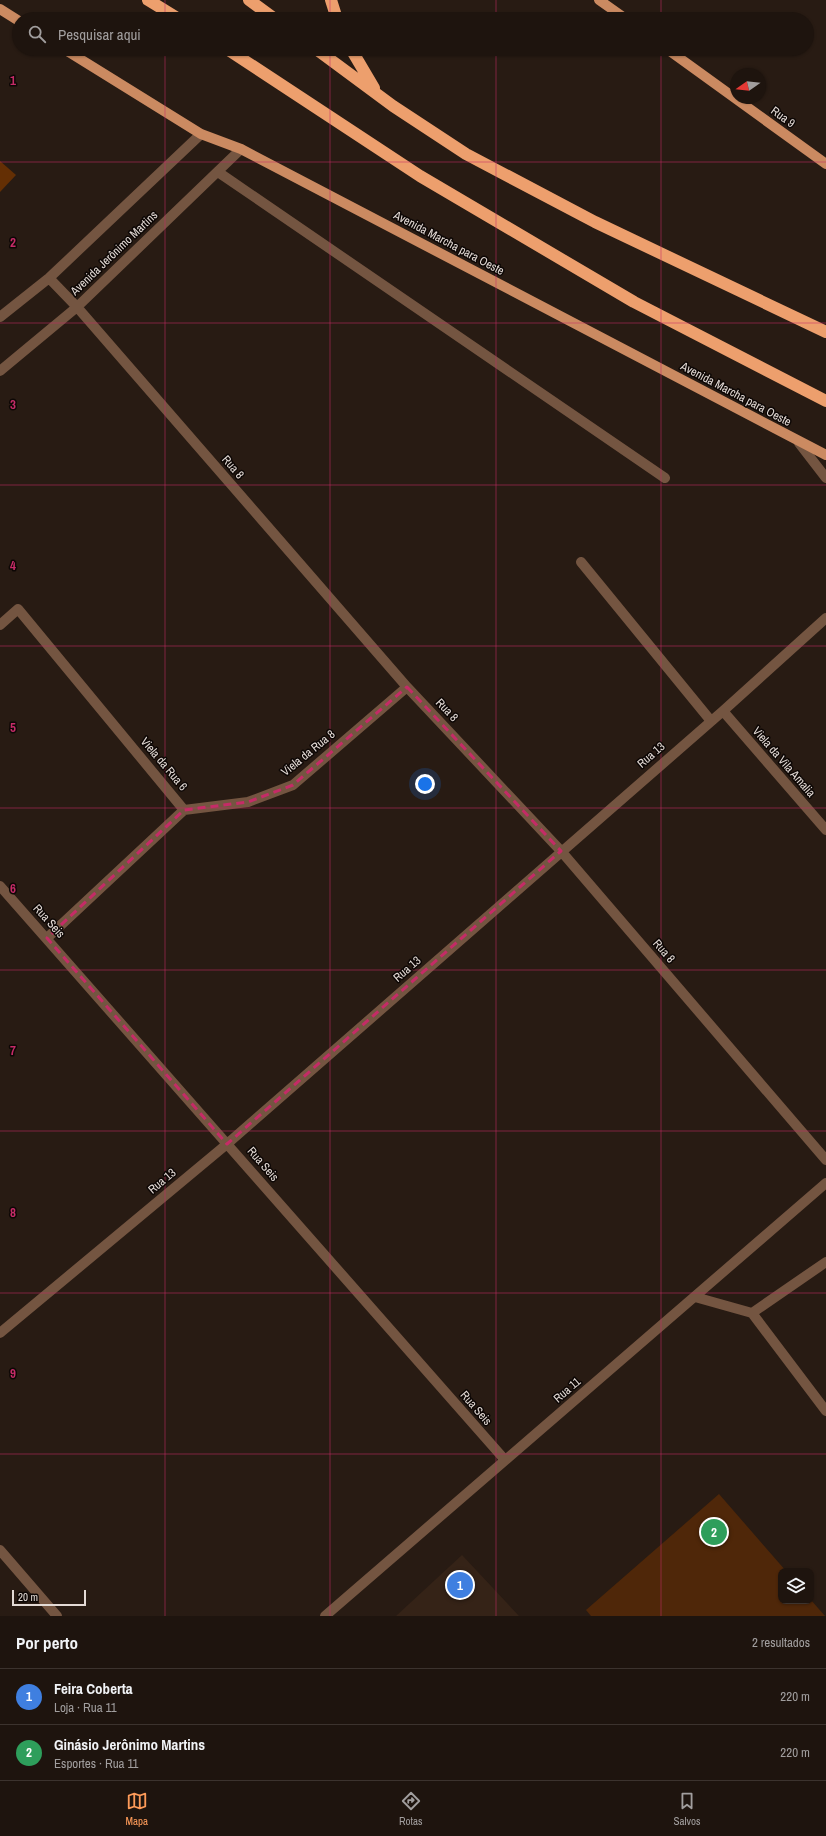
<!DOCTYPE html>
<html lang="pt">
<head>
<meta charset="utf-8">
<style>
	:root { --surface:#1e140e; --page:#2b211c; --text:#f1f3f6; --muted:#a19e9e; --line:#3c332e; --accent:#fe9b59 }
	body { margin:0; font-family:"Archivo Narrow",sans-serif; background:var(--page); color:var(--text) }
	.controls { position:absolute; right:12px; bottom:12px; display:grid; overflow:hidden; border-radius:8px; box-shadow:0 1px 3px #0004 }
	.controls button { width:36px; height:36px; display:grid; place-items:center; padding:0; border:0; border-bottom:1px solid var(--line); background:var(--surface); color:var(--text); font:20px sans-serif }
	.compass { position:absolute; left:730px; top:68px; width:36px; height:36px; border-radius:50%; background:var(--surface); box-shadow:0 1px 3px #0004; rotate:256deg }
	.scale { position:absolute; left:12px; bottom:10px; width:74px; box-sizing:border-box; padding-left:4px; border:2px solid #e3dad5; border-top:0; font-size:11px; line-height:14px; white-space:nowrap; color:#e3dad5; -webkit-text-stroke:3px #0d0705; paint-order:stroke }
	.you { position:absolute; left:425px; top:784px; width:14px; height:14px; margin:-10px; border:3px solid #fff; border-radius:50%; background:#1a73e8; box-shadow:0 0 0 6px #1a73e833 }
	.badge { display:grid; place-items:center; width:26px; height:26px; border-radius:50%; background:var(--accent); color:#fff; font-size:13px; font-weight:700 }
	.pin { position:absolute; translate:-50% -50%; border:2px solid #fff; box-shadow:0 1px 4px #0006 }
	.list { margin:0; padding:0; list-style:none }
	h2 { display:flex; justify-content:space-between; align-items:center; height:52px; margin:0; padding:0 16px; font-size:17px }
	h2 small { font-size:13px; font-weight:400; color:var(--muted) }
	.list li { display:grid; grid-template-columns:26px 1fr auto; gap:12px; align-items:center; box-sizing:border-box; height:56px; padding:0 16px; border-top:1px solid var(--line) }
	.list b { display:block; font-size:15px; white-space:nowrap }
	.list p { margin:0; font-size:13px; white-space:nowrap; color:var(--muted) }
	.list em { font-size:13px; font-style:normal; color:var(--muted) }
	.icon { flex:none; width:22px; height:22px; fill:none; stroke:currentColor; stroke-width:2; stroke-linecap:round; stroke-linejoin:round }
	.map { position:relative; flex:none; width:826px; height:1616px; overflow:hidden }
	.search { position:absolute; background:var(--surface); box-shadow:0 1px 3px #0004; left:12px; right:12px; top:12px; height:44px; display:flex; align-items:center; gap:10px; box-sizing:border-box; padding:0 14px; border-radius:22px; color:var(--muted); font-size:15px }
	.sheet { height:164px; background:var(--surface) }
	nav { display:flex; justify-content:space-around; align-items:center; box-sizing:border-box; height:56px; border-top:1px solid var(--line); background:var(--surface); font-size:11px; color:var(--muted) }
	nav a { display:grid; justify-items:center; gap:2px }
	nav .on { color:var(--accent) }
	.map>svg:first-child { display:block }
	.built { fill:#352317 }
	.green { fill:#4f2709 }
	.building { fill:#642f04 }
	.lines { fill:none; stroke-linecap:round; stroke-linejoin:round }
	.minor { stroke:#745541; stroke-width:10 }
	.major { stroke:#cb8a61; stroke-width:10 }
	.highway { stroke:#ed9f6d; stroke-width:12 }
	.marked { fill:none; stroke:#c52b67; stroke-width:3; stroke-dasharray:8 5; stroke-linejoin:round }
	.grid { fill:none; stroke:#c52b67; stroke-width:1; stroke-opacity:0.55 }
	.labels { text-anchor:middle; stroke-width:3; stroke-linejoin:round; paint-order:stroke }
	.street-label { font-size:12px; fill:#e3dad5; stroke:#0d0705 }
	.grid-label { font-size:13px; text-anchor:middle; font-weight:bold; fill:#c52b67; stroke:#0d0705; stroke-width:3; stroke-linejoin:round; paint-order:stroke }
</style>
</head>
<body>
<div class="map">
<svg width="826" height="1616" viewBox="0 0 826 1616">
	<rect width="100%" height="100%" fill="#281b13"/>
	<!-- built -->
	<path class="built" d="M462,1555l57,61h-123z"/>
	<!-- green -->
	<path class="green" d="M719,1494l67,77h-5v30l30,-1 14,16h-234l-5,-6z"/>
	<!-- building -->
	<path class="building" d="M0,161l16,14 -16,17z"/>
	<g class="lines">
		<!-- minor -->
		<path class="minor" d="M218,172l447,306
			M49,278l28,29 330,380 154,164 265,309
			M0,317l49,-39 152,-144
			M0,371l77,-64 164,-158
			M799,443l27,35
			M581,562l130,159
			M0,625l18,-16 166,201 -137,128
			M723,711l103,119
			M184,810l64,-8 45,-17 114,-98
			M0,886l505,574
			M695,1297l57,16 74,98
			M752,1313l74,-51
			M0,1333l227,-189 496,-433 103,-93
			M0,1550l57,66
			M325,1616l501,-433"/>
		<!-- major -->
		<path class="major" d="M599,0l27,19
			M0,9l19,12
			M64,49l137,85 40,15 585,306
			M667,49l159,115"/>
		<!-- highway -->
		<path class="highway" d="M148,0l31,19
			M249,0l26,19
			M331,0l6,19
			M227,49l193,127 214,126 192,99
			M316,49l77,57 73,48 129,68 231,110
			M351,49l23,39"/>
	</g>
	<!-- marked area -->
	<path class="marked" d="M407,687l154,164 -334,293 -180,-206 137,-128 64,-8 45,-17z"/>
	<!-- grid -->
	<path class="grid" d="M165,0v19M330,0v19M496,0v19M661,0v19M165,49v1567M330,49v1567M496,49v1567M661,49v1567M0,162h826M0,323h826M0,485h826M0,646h826M0,808h826M0,970h826M0,1131h826M0,1293h826M0,1454h826"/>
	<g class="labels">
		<!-- street labels -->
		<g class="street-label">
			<text transform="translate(783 117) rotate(36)" y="4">Rua 9</text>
			<text transform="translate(449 243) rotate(28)" y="4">Avenida Marcha para Oeste</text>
			<text transform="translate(114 253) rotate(-44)" y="4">Avenida Jerônimo Martins</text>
			<text transform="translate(736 394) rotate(28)" y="4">Avenida Marcha para Oeste</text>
			<text transform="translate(233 467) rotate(49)" y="4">Rua 8</text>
			<text transform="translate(447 710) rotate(47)" y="4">Rua 8</text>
			<text transform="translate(308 753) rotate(-39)" y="4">Viela da Rua 8</text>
			<text transform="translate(651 755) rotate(-41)" y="4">Rua 13</text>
			<text transform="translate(784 762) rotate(49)" y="4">Viela da Vila Amalia</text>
			<text transform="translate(164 764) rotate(50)" y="4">Viela da Rua 6</text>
			<text transform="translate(49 921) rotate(48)" y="4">Rua Seis</text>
			<text transform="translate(664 951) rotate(49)" y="4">Rua 8</text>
			<text transform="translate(407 969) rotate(-41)" y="4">Rua 13</text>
			<text transform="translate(263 1164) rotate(49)" y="4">Rua Seis</text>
			<text transform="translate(162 1181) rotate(-40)" y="4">Rua 13</text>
			<text transform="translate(567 1390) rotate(-41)" y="4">Rua 11</text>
			<text transform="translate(476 1408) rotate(49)" y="4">Rua Seis</text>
		</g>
	</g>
	<g class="grid-label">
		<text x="13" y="85">1</text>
		<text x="13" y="247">2</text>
		<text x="13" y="409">3</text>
		<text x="13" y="570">4</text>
		<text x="13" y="732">5</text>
		<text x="13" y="893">6</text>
		<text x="13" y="1055">7</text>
		<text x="13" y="1217">8</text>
		<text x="13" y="1378">9</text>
	</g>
</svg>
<div class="controls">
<button><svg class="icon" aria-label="layers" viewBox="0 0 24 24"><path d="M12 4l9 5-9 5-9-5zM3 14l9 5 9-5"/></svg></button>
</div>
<svg class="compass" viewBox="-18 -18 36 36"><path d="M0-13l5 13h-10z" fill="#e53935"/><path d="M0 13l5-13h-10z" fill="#a19e9e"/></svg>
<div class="scale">20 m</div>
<div class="you"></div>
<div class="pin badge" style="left:460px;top:1585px;background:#3f7fe0">1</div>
<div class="pin badge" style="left:714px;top:1532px;background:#2e9e5b">2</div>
<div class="search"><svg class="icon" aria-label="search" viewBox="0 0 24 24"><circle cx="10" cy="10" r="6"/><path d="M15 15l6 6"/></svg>Pesquisar aqui</div>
</div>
<section class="sheet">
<h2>Por perto<small>2 resultados</small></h2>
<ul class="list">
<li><span class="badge" style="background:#3f7fe0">1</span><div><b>Feira Coberta</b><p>Loja · Rua 11</p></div><em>220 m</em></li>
<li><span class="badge" style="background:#2e9e5b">2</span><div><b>Ginásio Jerônimo Martins</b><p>Esportes · Rua 11</p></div><em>220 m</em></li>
</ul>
</section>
<nav>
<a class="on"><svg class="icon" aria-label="map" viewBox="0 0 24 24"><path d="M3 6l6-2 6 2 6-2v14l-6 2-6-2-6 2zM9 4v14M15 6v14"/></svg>Mapa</a>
<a><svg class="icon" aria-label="directions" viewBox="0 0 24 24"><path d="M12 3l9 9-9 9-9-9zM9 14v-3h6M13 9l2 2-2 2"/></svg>Rotas</a>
<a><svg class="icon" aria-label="saved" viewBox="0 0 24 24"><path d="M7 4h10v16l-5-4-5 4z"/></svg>Salvos</a>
</nav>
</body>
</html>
